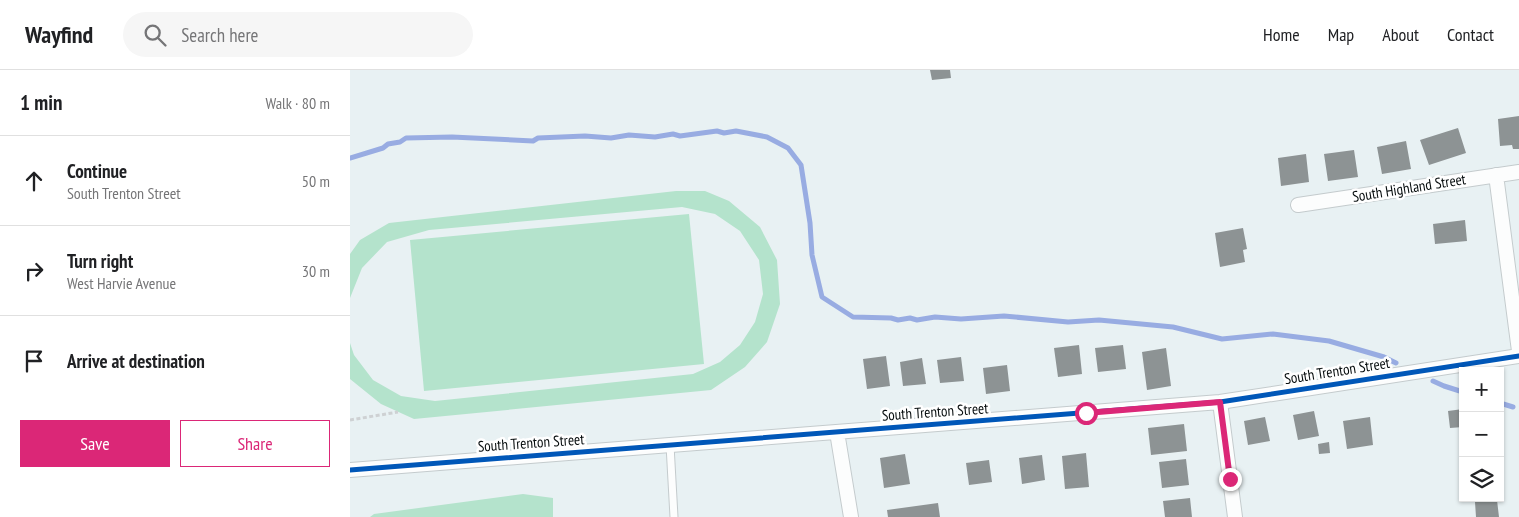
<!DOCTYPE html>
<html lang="en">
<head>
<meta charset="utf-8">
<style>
	:root { --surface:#fff; --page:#f6f6f6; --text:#202124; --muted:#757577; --line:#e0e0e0; --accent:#db2777 }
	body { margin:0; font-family:"PT Sans Narrow",sans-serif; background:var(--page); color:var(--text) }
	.controls { position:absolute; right:15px; bottom:15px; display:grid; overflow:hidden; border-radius:0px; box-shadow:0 1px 4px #0004 }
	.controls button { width:45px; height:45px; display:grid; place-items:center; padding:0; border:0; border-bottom:1px solid var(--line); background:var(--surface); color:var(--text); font:25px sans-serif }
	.stop { position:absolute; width:15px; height:15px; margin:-11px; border:4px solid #db2777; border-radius:50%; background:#fff }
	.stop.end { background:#db2777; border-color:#fff; box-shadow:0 1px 5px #0008 }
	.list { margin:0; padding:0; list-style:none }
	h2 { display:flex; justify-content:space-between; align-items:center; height:65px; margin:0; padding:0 20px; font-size:21px }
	h2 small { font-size:16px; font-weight:400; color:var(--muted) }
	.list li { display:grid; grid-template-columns:32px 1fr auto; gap:15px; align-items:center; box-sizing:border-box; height:90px; padding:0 20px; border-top:1px solid var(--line) }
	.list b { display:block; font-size:19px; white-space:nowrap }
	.list p { margin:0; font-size:16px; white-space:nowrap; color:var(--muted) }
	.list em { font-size:16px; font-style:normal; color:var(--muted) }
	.actions { display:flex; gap:10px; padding:15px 20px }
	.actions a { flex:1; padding:11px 0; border:1px solid var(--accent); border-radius:0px; text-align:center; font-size:18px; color:var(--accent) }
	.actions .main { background:var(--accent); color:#fff }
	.icon { flex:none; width:28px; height:28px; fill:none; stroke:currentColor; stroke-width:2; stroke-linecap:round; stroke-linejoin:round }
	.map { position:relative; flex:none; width:1169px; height:447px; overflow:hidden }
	header { display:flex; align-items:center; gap:30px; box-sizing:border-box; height:70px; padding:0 25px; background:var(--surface); border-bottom:1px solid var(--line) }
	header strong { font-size:24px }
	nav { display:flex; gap:28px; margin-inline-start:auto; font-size:18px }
	.search { width:350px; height:45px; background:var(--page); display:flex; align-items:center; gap:12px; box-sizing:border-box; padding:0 18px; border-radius:28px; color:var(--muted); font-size:19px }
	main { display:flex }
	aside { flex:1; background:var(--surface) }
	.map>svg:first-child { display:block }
	.green { fill:#b4e3cc }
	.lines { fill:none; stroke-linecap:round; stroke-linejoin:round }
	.stream { stroke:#98ace2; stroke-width:5 }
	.building { fill:#8d9394 }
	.service-casing { stroke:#c4cbcd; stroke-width:9 }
	.minor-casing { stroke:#c4cbcd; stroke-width:16 }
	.path { stroke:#ced1d3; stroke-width:3; stroke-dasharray:4 2.5; stroke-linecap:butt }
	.service { stroke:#fcfdfd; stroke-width:7 }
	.minor { stroke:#fcfdfd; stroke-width:14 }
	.cycleway-casing { stroke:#fff; stroke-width:8 }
	.cycleway { stroke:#0057b8; stroke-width:5 }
	.route { stroke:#db2777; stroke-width:6 }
	.labels { text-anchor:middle; stroke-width:5; stroke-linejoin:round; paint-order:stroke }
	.street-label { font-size:15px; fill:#070d0e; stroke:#fff }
</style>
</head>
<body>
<header>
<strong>Wayfind</strong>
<div class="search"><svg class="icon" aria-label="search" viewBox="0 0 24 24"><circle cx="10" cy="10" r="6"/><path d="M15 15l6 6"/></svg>Search here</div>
<nav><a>Home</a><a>Map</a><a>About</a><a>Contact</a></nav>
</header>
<main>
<aside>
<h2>1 min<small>Walk · 80 m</small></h2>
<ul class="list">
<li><svg class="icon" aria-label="ahead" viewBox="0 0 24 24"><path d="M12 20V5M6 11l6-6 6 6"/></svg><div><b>Continue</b><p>South Trenton Street</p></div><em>50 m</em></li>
<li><svg class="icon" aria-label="right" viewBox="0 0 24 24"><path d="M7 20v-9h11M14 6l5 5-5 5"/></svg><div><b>Turn right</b><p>West Harvie Avenue</p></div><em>30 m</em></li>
<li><svg class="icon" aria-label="arrive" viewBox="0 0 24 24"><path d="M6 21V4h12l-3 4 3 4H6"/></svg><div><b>Arrive at destination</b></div></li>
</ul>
<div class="actions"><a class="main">Save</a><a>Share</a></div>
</aside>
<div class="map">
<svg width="1169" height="447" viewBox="0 0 1169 447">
	<rect width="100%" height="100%" fill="#e8f1f3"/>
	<!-- green -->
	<path class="green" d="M326,121h29l24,10 31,26 17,33 3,44 -13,38 -22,25 -34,23 -297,29 -33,-15 -31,-25v-36l4,12 19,25 28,16 34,5 258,-27 27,-12 20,-17 15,-23 8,-28 -4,-34 -19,-29 -25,-17 -33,-7 -253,23 -42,12 -25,26 -12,30v-44l10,-14 29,-17z
		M339,144l15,150 -280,27 -14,-151z
		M173,424l30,4v19h-183l4,-3z"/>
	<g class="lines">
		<!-- stream -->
		<path class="stream" d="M0,88l33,-10 5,-4 12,-2 6,-4 46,-1 81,4 5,-3 47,-2 26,2 18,-3 26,2 18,-3 7,2 37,-5 7,2 12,-2 31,6 21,11 13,17 9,58 2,32 10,42 31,20 38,1 7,2 12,-2 7,2 18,-3 26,2 43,-3 64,6 31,-2 74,7 49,12 51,-5 56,7 55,16 12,6
			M1083,311l11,5 19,6
			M1150,333l13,4"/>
	</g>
	<!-- building -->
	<path class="building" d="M580,0h20l1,8 -19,2z
		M1169,46v33h-6l-1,-4 -12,1 -2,-27z
		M1108,58l8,25 -37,12 -9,-25z
		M1056,71l5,28 -29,5 -5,-27z
		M1004,80l4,27 -30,4 -4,-27z
		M956,84l3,28 -28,4 -3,-28z
		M1115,150l2,21 -32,3 -2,-20z
		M893,158l4,21 -4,1 2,12 -25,5 -5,-34z
		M729,275l3,29 -24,3 -4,-29z
		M773,275l3,24 -28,3 -3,-24z
		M816,278l5,38 -24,4 -5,-38z
		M536,286l4,30 -23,3 -4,-30z
		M611,287l3,24 -24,2 -3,-23z
		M572,288l4,26 -23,2 -3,-24z
		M657,295l3,26 -24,3 -3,-26z
		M1113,339v18l-13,1 -2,-17z
		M964,341l5,25 -21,4 -5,-25z
		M915,347l5,24 -22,4 -4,-24z
		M1020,347l3,28 -26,4 -4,-28z
		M834,354l3,27 -36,4 -3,-27z
		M979,372l1,11 -11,1 -1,-10z
		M736,383l3,34 -24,2 -3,-33z
		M555,384l5,30 -26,4 -4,-30z
		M692,385l3,25 -23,4 -3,-26z
		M836,389l3,26 -27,3 -3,-26z
		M639,390l3,22 -23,3 -3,-22z
		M840,428l2,19h-27l-2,-16z
		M1147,430l2,17h-23l-1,-15z
		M588,433l2,14h-52l-1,-7z"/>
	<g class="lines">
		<defs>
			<path id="service" d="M320,375l4,72"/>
			<path id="minor" d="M1146,105l23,176
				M948,135l221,-33
				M870,332l15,115
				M487,362l14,85
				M0,400l870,-68 299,-46"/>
		</defs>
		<!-- service casing -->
		<use href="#service" class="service-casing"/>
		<!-- minor casing -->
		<use href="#minor" class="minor-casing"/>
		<!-- path -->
		<path class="path" d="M0,350l48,-8"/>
		<!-- service -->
		<use href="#service" class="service"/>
		<!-- minor -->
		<use href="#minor" class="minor"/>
		<defs>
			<path id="cycleway" d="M0,400l870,-68 299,-46"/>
		</defs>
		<!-- cycleway casing -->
		<use href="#cycleway" class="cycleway-casing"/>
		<!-- cycleway -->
		<use href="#cycleway" class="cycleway"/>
	</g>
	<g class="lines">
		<!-- route -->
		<path class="route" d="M736,343l134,-11 10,77"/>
	</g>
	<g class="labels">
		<!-- street labels -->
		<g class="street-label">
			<text transform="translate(1059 118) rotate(-9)" y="5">South Highland Street</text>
			<text transform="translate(987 301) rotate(-9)" y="5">South Trenton Street</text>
			<text transform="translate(585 342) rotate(-4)" y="5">South Trenton Street</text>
			<text transform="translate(181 373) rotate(-4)" y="5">South Trenton Street</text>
		</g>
	</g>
</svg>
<div class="controls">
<button>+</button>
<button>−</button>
<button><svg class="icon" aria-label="layers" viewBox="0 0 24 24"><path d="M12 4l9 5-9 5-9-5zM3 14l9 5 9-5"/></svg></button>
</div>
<div class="stop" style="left:736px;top:343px"></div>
<div class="stop end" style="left:880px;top:409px"></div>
</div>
</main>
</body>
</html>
